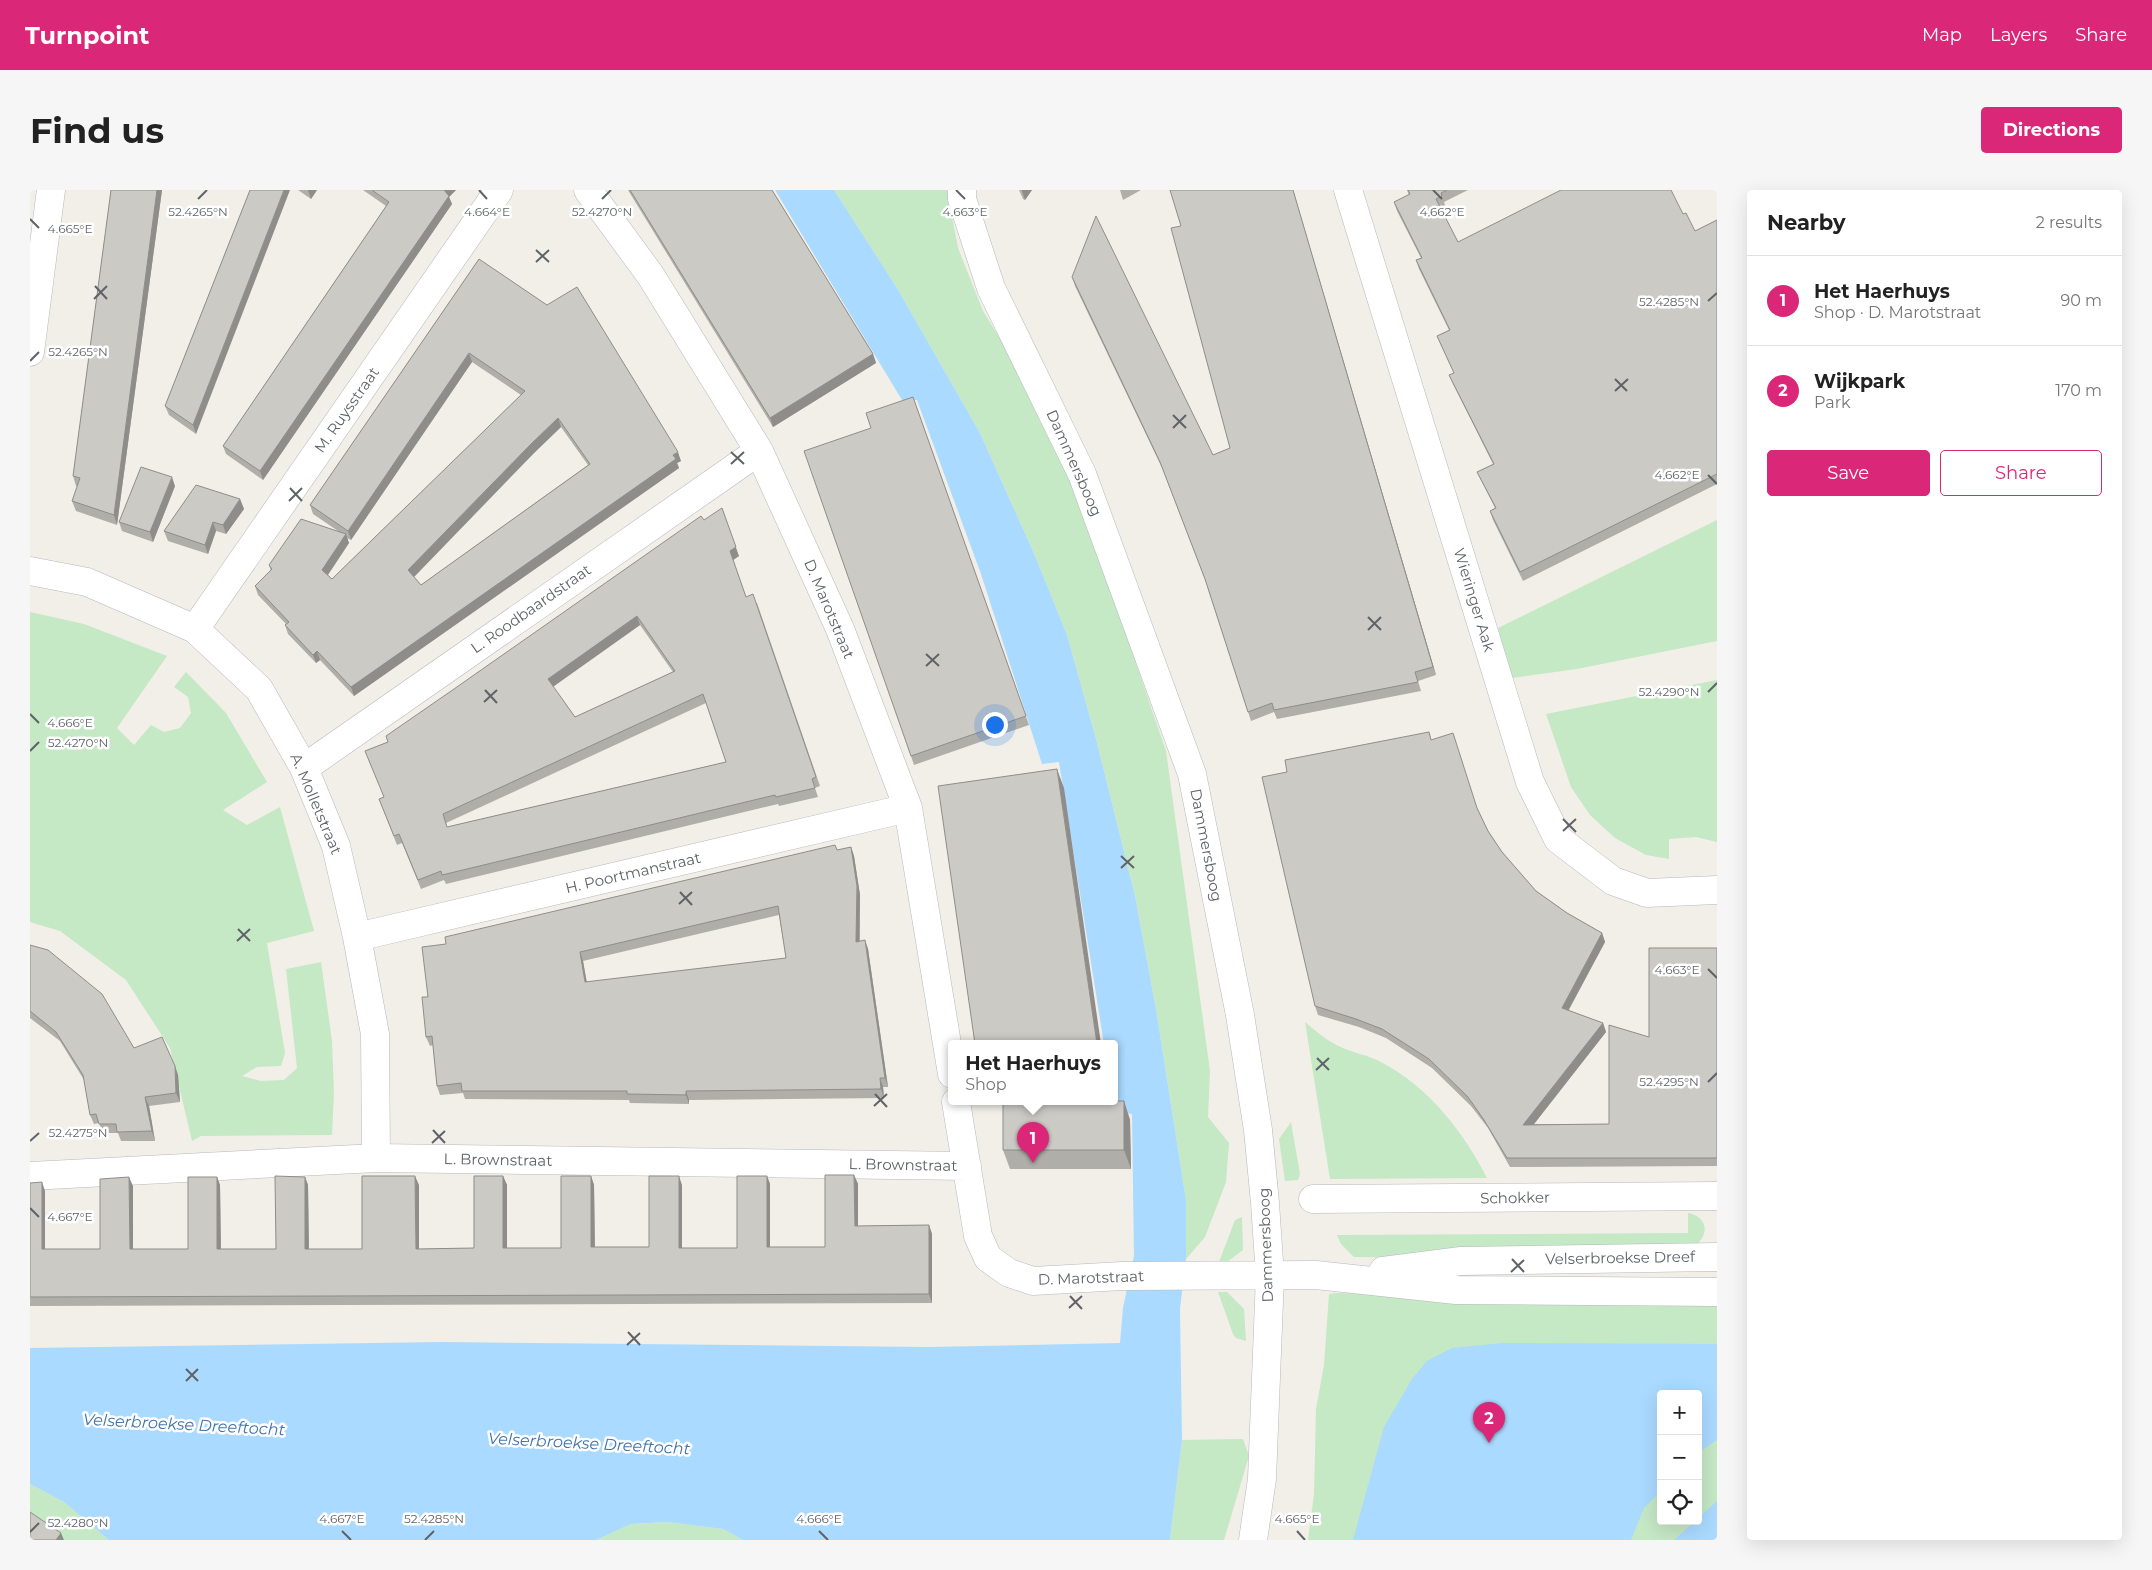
<!DOCTYPE html>
<html lang="en">
<head>
<meta charset="utf-8">
<style>
	:root { --surface:#fff; --page:#f6f6f6; --text:#222; --muted:#767676; --line:#e0e0e0; --accent:#db2777 }
	body { margin:0; font-family:Montserrat,sans-serif; background:var(--page); color:var(--text) }
	.controls { position:absolute; right:15px; bottom:15px; display:grid; overflow:hidden; border-radius:5px; box-shadow:0 5px 20px #0002 }
	.controls button { width:45px; height:45px; display:grid; place-items:center; padding:0; border:0; border-bottom:1px solid var(--line); background:var(--surface); color:var(--text); font:25px sans-serif }
	.you { position:absolute; left:964px; top:534px; width:18px; height:18px; margin:-12px; border:4px solid #fff; border-radius:50%; background:#1a73e8; box-shadow:0 0 0 8px #1a73e833 }
	.badge { display:grid; place-items:center; width:32px; height:32px; border-radius:50%; background:var(--accent); color:#fff; font-size:16px; font-weight:700 }
	.pin { position:absolute; translate:-50% -41px; filter:drop-shadow(0 1px 2px #0008) }
	.pin::after { content:''; position:absolute; top:26px; width:18px; height:15px; background:inherit; clip-path:polygon(0 0,100% 0,50% 100%) }
	.popup { position:absolute; left:918px; top:850px; width:170px; height:65px; box-sizing:border-box; display:grid; place-content:center; border-radius:5px; background:var(--surface); filter:drop-shadow(0 1px 4px #0005); font-size:16px; white-space:nowrap; color:var(--muted) }
	.popup b { font-size:19px; color:var(--text) }
	.popup::after { content:''; position:absolute; left:50%; top:100%; margin-left:-10px; border:10px solid transparent; border-top-color:var(--surface) }
	.list { margin:0; padding:0; list-style:none }
	h2 { display:flex; justify-content:space-between; align-items:center; height:65px; margin:0; padding:0 20px; font-size:21px }
	h2 small { font-size:16px; font-weight:400; color:var(--muted) }
	.list li { display:grid; grid-template-columns:32px 1fr auto; gap:15px; align-items:center; box-sizing:border-box; height:90px; padding:0 20px; border-top:1px solid var(--line) }
	.list b { display:block; font-size:19px; white-space:nowrap }
	.list p { margin:0; font-size:16px; white-space:nowrap; color:var(--muted) }
	.list em { font-size:16px; font-style:normal; color:var(--muted) }
	.actions { display:flex; gap:10px; padding:15px 20px }
	.actions a { flex:1; padding:11px 0; border:1px solid var(--accent); border-radius:5px; text-align:center; font-size:18px; color:var(--accent) }
	.actions .main { background:var(--accent); color:#fff }
	.icon { flex:none; width:28px; height:28px; fill:none; stroke:currentColor; stroke-width:2; stroke-linecap:round; stroke-linejoin:round }
	.map { position:relative; flex:none; width:1687px; height:1350px; overflow:hidden; border-radius:5px }
	header { display:flex; align-items:center; gap:30px; box-sizing:border-box; height:70px; padding:0 25px; background:var(--accent); color:#fff }
	header strong { font-size:24px }
	nav { display:flex; gap:28px; margin-inline-start:auto; font-size:18px }
	.intro { display:flex; align-items:center; justify-content:space-between; box-sizing:border-box; height:120px; padding:0 30px }
	h1 { margin:0; font-size:35px }
	.button { padding:12px 22px; border-radius:5px; background:var(--accent); color:#fff; font-size:18px; font-weight:700 }
	main { display:flex; gap:30px; padding:0 30px }
	aside { flex:1; background:var(--surface); border-radius:5px; box-shadow:0 5px 20px #0002 }
	.map>svg:first-child { display:block }
	.green { fill:#c5e8c5; fill-rule:evenodd }
	.water { fill:#aadaff }
	.lines { fill:none; stroke-linecap:round; stroke-linejoin:round }
	.minor-casing { stroke:#b5b8bc; stroke-width:29 }
	.minor { stroke:#fff; stroke-width:28 }
	.wall { fill:#afaea9; fill-rule:evenodd }
	.shaded-wall { fill:#8f8d8a }
	.building { fill:#cccac5; stroke:#8f8d8a; fill-rule:evenodd }
	.ticks { fill:none; stroke:#5f6368; stroke-width:2 }
	.labels { text-anchor:middle; stroke-width:5; stroke-linejoin:round; paint-order:stroke }
	.street-label { font-size:15px; fill:#5f6368; stroke:#fff }
	.water-label { font-size:16px; font-style:italic; fill:#4174aa; stroke:#fff }
	.ticks-label { font-size:12px; text-anchor:middle; fill:#5f6368; stroke:#fff; stroke-width:5; stroke-linejoin:round; paint-order:stroke }
</style>
</head>
<body>
<header>
<strong>Turnpoint</strong>
<nav><a>Map</a><a>Layers</a><a>Share</a></nav>
</header>
<div class="intro"><h1>Find us</h1><a class="button">Directions</a></div>
<main>
<div class="map">
<svg width="1687" height="1350" viewBox="0 0 1687 1350">
	<rect width="100%" height="100%" fill="#f1efe8"/>
	<!-- green -->
	<path class="green" d="M804,0h113l11,58 25,63 50,81 60,146 73,213 44,320 -2,46 21,26 -3,39 -21,55 -19,22v-59l-30,-191 -21,-113 -39,-157 -29,-104 -31,-77 -56,-125 -83,-145z
		M1687,330v121l-140,28 -65,9 -14,-50z
		M0,422l54,12 83,32 -50,72 17,17 17,-20 13,7 16,-4 11,-15 -3,-16 -14,-10 12,-15 40,41 41,69 -44,28 24,15 33,-18 34,124 -47,12 18,110 -4,13 -24,1 -15,9 19,5 23,-1 13,-12 -11,-99 35,-7 11,79 2,51 -2,43 -131,1 -9,5 -22,-93 -44,-68 -66,-49 -30,-9z
		M1687,490v162l-21,-5 -27,2v20l-23,-4 -31,-17 -25,-23 -19,-28 -25,-73z
		M1275,832c12,10 23,20 38,26 11,5 24,7 36,13 49,25 84,70 108,117l-157,1z
		M1261,932l9,52 -2,6 -13,1 -6,-42z
		M1658,1023c15,2 22,16 12,28 -3,4 -9,7 -14,9l-261,8 -71,-1 -13,-13 -4,-9 351,-2z
		M1212,1027l1,33 -16,12h-8l16,-42z
		M1188,1102h9l17,17 2,32 -10,-3 -3,-4z
		M1306,1103l381,7v240h-409l6,-46 2,-85 8,-44 5,-71zM1631,1204h37v127h-37z
		M1213,1249l6,17 -25,84h-54l12,-100z
		M0,1294l34,18 45,38h-61l-18,-13z
		M637,1332l56,7 20,11h-147l35,-16z"/>
	<!-- water -->
	<path class="water" d="M745,0h59l63,98 83,145 56,125 31,77 29,104 39,157 21,113 30,191v59l-6,50 2,131 -12,100h-427l-20,-11 -56,-7 -36,2 -35,16h-487l-45,-38 -34,-18v-136l411,-6 488,5 191,-4 3,-35 11,-52 -2,-142 -18,-2v-68h-10l-45,-282 -17,2 -61,-190 -64,-174h-15z
		M1473,1153l214,1v96l-19,13v-59h-37v97l-17,17 -13,32h-278l31,-113 28,-48 15,-18 25,-13z
		M1687,1311v39h-43l21,-19h3v-3z"/>
	<g class="lines">
		<defs>
			<path id="minor" d="M558,0l63,86 108,175 81,178 68,179 44,266
				M932,0v9l29,89 91,186 110,300 48,241 18,115 7,73 5,73 -8,203 -9,61
				M1318,0l182,592 28,57 55,42 34,12 70,-3
				M0,162l21,-162
				M0,381l57,11 108,47 64,60 45,79 32,78 21,91 18,97 1,124
				M165,439l304,-439
				M274,578l455,-317
				M327,747l551,-129
				M926,912l22,134 10,22 21,15 24,8 89,-5 194,-1 140,15 261,2
				M0,986l346,-18 591,8
				M1283,1009l404,-3
				M1353,1081l78,-10 256,-4"/>
		</defs>
		<!-- minor casing -->
		<use href="#minor" class="minor-casing"/>
		<!-- minor -->
		<use href="#minor" class="minor"/>
	</g>
	<!-- wall -->
	<path class="wall" d="M81,0h51l-45,335 -41,-14 -4,-10 6,-15h-2l-3,-10z
		M220,0l-54,244 -27,-19 -4,-9z
		M268,0h19l-6,9z
		M333,0h93l-7,7 3,7 -189,276 -37,-26 -3,-8 163,-240z
		M598,0h144l101,164 3,9 -103,64z
		M989,0h13l-7,10 -2,-1z
		M1090,0h21l-18,10z
		M1140,0h123l143,485 -18,6 3,10 -144,28 -3,-7 -23,9 -45,-139 -43,-112 -88,-184 -3,-9 141,178 17,-7 -49,-222z
		M1377,0h61l-24,12 1,3 -5,2 18,35 225,-28 12,17 22,-11v264l-194,97 -30,-61 -3,-9 5,-3 -18,-36 16,-8 -40,-80 -4,-9 5,-2 -17,-37 12,-6 -30,-61 -3,-9 5,-2 -24,-47 -3,-9 15,-7z
		M449,69l202,202 -4,2 2,5 -325,228 -34,-36 -4,3 -28,-29 -3,-9 1,-1 -28,-29 -3,-9 16,-15 -2,-6 69,-34 -25,-17 -3,-9zM442,172l49,33 -189,184 -4,-4 21,-32 -2,-5 4,2zM531,237l27,38 -167,120 -7,-8 120,-124z
		M883,207l116,328 -115,40 -3,-9 -40,-328z
		M145,296l-22,56 -31,-11 -3,-9z
		M210,309l4,10 -18,25 -10,-3 -8,23 -40,-13 -4,-10z
		M674,330l35,36 -6,4 13,37 11,6 63,183 -5,2 3,9 -39,9 -1,-2 -332,80 -2,-4 -23,9 -19,-46 -5,2 -18,-46 5,-2 -19,-46 23,-9zM610,435l33,47 -98,45 -22,-30zM676,513l20,59 -279,65 -1,-4z
		M1399,542l2,7 47,71 10,21 14,21 34,39 31,22 35,20 3,9 -37,68 35,13 3,9 -72,92h75l40,-87 68,-89v218l-207,1 -22,-39 -17,-22 -39,-38 -46,-30 -27,-11 -41,-12 -3,-9 -28,-234z
		M821,657l3,9 6,39v46l5,-1 3,9 20,138h-5l1,11 -195,2v4l-59,-1 -1,-3 -164,-1 -2,-6 -23,2 -3,-9 -4,-41 -3,1 -4,-9 2,-40 18,-53zM749,725l7,43 -199,24 -4,-21z
		M0,755l104,103 41,18 3,9 2,27 -31,4 6,35h-34l-3,-8h-16l-3,-10 -5,1 -4,-9 -6,-35 -24,-39 -30,-23z
		M1094,911l6,19 1,49h-121l-7,-19z
		M824,985l4,9v42l71,-1 3,9v69l-902,3v-123l15,8v58h55l33,-63v63h55l29,-72 3,8 1,64h55l29,-72 3,8 1,64h53l57,-64v64l55,-1 29,-72 4,9v63h54l30,-72 3,9 1,62h54l33,-62v63h55l30,-72 3,8v63h55z"/>
	<!-- shaded-wall -->
	<path class="shaded-wall" d="M127,0h5l-45,335 -3,-10z
		M254,0h6l-94,244 -3,-9z
		M278,0h9l-6,9z
		M414,0h12l-7,7 3,7 -189,276 -3,-9z
		M992,0h10l-7,10 -3,-9z
		M1263,0l143,485 -3,-8z
		M439,163l3,9 -121,178 -3,-9z
		M843,164l3,9 -103,64 -3,-9z
		M528,228l3,9 -27,26 -122,126 -4,-9 123,-126z
		M648,262l3,9 -4,2 2,5 -325,228 -3,-9z
		M142,287l3,9 -22,56 -3,-10z
		M210,309l4,10 -18,25 -3,-9z
		M692,318l17,48 -6,4 -3,-9z
		M183,332l3,9 -8,23 -3,-9z
		M316,344l3,9 -24,36 -3,-9z
		M607,426l3,9 -89,63 -3,-9z
		M287,461l3,9 -4,3 -3,-8z
		M1027,579l7,19 37,256h-4z
		M821,657l3,9 6,39 -1,56 -3,-9z
		M1572,743l3,9 -40,75 -3,-9z
		M835,750l3,9 20,138 -3,-9z
		M550,762l3,9 5,30 -3,-9z
		M1573,833l3,9 -79,101 -4,-8z
		M145,876l3,9 2,27 -4,-9z
		M850,888l3,9 1,11 -3,-9z
		M656,901l3,9v4l-3,-9z
		M115,907l4,9 6,35 -3,-10z
		M1094,911l6,19 1,49 -7,-19z
		M824,985l4,9v51l-3,-9z
		M385,986l4,9v72l-3,-8z
		M473,986l4,9v72l-4,-9z
		M561,986l3,9 1,71 -4,-9z
		M649,986l3,9v72l-3,-9z
		M737,986l3,8v72l-3,-9z
		M99,987l4,9v72l-3,-9z
		M187,987l3,8 1,73 -4,-9z
		M275,987l3,8 1,72 -4,-8z
		M12,992l3,9v67l-3,-9z
		M899,1035l3,9v69l-3,-9z
		M31,1343l3,7h-8z"/>
	<!-- building -->
	<path class="building" d="M81,0h46l-43,325 -42,-14 8,-23 -7,-2z
		M220,0h34l-91,235 -28,-19z
		M342,0h72l5,6 -189,275 -37,-25 166,-244z
		M600,0h142l101,164 -103,64z
		M1140,0h123l140,477 -18,5 3,10 -144,28 -2,-7 -24,9 -43,-133 -45,-117 -88,-185 24,-61 117,239 17,-7 -59,-220 10,-2z
		M1378,0h39l-6,3 1,3 -6,3 22,43 103,-52h110l12,24 3,-1 9,18 22,-11v254l-197,98 -30,-61 6,-3 -19,-36 17,-8 -45,-89 5,-2 -17,-37 13,-6 -34,-70 6,-2 -28,-56 16,-8z
		M449,69l68,46 30,-18 101,165 -5,3 3,4 -325,228 -34,-36 -4,4 -28,-30 4,-3 -34,-36 17,-17 -3,-4 32,-46 45,15 -24,36 10,9 193,-188 -56,-38 -121,178 -38,-26zM528,228l32,46 -169,121 -13,-15 123,-126z
		M883,207l113,319 -115,40 -107,-305 67,-23 -5,-15z
		M111,277l31,10 -22,55 -31,-10z
		M166,295l44,14 -17,26 -10,-3 -8,23 -41,-14z
		M692,318l14,39 -6,4 16,46 7,-3 63,183 -4,2 3,9 -39,9 -1,-2 -333,80 -1,-4 -23,9 -19,-46 -5,2 -15,-37 5,-2 -19,-46 23,-9 -2,-6 68,-47 247,-173 3,4zM607,426l38,55 -100,46 -27,-38zM673,504l23,68 -279,65 -4,-13z
		M1399,542l2,8 22,-7 24,75 11,23 14,21 34,39 31,22 35,20 -40,75 41,15 -80,102 86,-1v-99l40,12v-89h68v210h-210l-23,-38 -16,-23 -39,-38 -47,-30 -26,-10 -41,-13 -53,-229 25,-5 -2,-12z
		M1027,579l40,275h-122l-37,-258z
		M805,655l2,5 14,-3 6,39 -1,56 9,-2 20,138h-5l1,11 -195,2v4l-59,-1v-3h-165l-1,-8 -24,3 -5,-50 -6,1 -4,-40h6l-6,-50 24,-3 -1,-7zM748,716l8,52 -201,24 -5,-30z
		M0,755l18,5 54,44 32,54 28,-11 13,29 1,27 -31,4 7,34 -35,1 -1,-8h-17l-3,-10 -6,1 -7,-40 -27,-43 -26,-21z
		M1084,911h10v49h-121v-48h111z
		M795,985h29l1,51 74,-1v69l-899,3v-114l12,-1v67h58v-70l29,-2 1,72h58v-72h29v72h59l-1,-73 30,1v72h57v-73h53l1,73 58,-1v-72h29v72h58v-72h30v71h58v-71h30v72h58v-72h30v71h58z
		M0,1322l31,21 -5,7h-26z"/>
	<!-- ticks -->
	<path class="ticks" d="M449,0l8,9M926,0l9,9M1403,0l9,9M168,9l9,-9M572,9l9,-9M0,29l9,9M506,60l13,12M506,72l13,-12M65,96l12,13M64,109l13,-13M1678,111l9,-8M0,171l9,-9M1585,189l12,12M1585,201l13,-12M1143,225l13,13M1143,238l13,-13M701,262l13,12M701,274l13,-12M1678,285l9,9M260,298l12,13M259,311l13,-13M1338,427l13,13M1338,440l13,-13M896,464l13,12M896,476l13,-12M455,500l12,13M1678,502l9,-9M454,512l13,-12M0,524l9,9M0,561l9,-9M1533,629l13,13M1533,641l13,-12M1091,666l13,12M1091,678l13,-12M650,702l12,13M649,714l13,-12M208,739l12,12M207,751l13,-12M1678,779l9,9M1287,868l12,12M1286,880l13,-12M1678,892l9,-9M845,904l12,13M844,916l13,-12M403,940l12,13M0,951l9,-8M402,953l13,-12M0,1018l9,9M1482,1069l12,13M1481,1082l13,-12M1040,1106l12,13M1039,1118l13,-12M598,1142l12,13M597,1155l13,-12M156,1179l12,12M156,1191l12,-12M312,1341l9,9M789,1341l9,9M1267,1341l8,9M0,1342l9,-9M395,1350l9,-9"/>
	<g class="labels">
		<!-- street labels -->
		<g class="street-label">
			<text transform="translate(317 220) rotate(-55)" y="5">M. Ruysstraat</text>
			<text transform="translate(1044 273) rotate(66)" y="5">Dammersboog</text>
			<text transform="translate(1444 410) rotate(73)" y="5">Wieringer Aak</text>
			<text transform="translate(501 419) rotate(-35)" y="5">L. Roodbaardstraat</text>
			<text transform="translate(799 419) rotate(67)" y="5">D. Marotstraat</text>
			<text transform="translate(286 614) rotate(67)" y="5">A. Molletstraat</text>
			<text transform="translate(1176 655) rotate(79)" y="5">Dammersboog</text>
			<text transform="translate(603 683) rotate(-13)" y="5">H. Poortmanstraat</text>
			<text transform="translate(468 970) rotate(1)" y="5">L. Brownstraat</text>
			<text transform="translate(873 975) rotate(1)" y="5">L. Brownstraat</text>
			<text transform="translate(1485 1008) rotate(-1)" y="5">Schokker</text>
			<text transform="translate(1236 1055) rotate(-92)" y="5">Dammersboog</text>
			<text transform="translate(1590 1068) rotate(-1)" y="5">Velserbroekse Dreef</text>
			<text transform="translate(1061 1088) rotate(-2)" y="5">D. Marotstraat</text>
		</g>
		<!-- water labels -->
		<g class="water-label">
			<text transform="translate(154 1234) rotate(3)" y="6">Velserbroekse Dreeftocht</text>
			<text transform="translate(559 1253) rotate(3)" y="6">Velserbroekse Dreeftocht</text>
		</g>
	</g>
	<g class="ticks-label">
		<text x="168" y="26">52.4265°N</text>
		<text x="572" y="26">52.4270°N</text>
		<text x="457" y="26">4.664°E</text>
		<text x="935" y="26">4.663°E</text>
		<text x="1412" y="26">4.662°E</text>
		<text x="40" y="43">4.665°E</text>
		<text x="1639" y="116">52.4285°N</text>
		<text x="48" y="166">52.4265°N</text>
		<text x="1647" y="289">4.662°E</text>
		<text x="1639" y="506">52.4290°N</text>
		<text x="40" y="537">4.666°E</text>
		<text x="48" y="557">52.4270°N</text>
		<text x="1647" y="784">4.663°E</text>
		<text x="1639" y="896">52.4295°N</text>
		<text x="48" y="947">52.4275°N</text>
		<text x="40" y="1031">4.667°E</text>
		<text x="312" y="1333">4.667°E</text>
		<text x="789" y="1333">4.666°E</text>
		<text x="1267" y="1333">4.665°E</text>
		<text x="404" y="1333">52.4285°N</text>
		<text x="48" y="1337">52.4280°N</text>
	</g>
</svg>
<div class="controls">
<button>+</button>
<button>−</button>
<button><svg class="icon" aria-label="locate" viewBox="0 0 24 24"><circle cx="12" cy="12" r="6"/><path d="M12 2v4M12 18v4M2 12h4M18 12h4"/></svg></button>
</div>
<div class="you"></div>
<div class="pin badge" style="left:1003px;top:973px">1</div>
<div class="popup"><b>Het Haerhuys</b>Shop</div>
<div class="pin badge" style="left:1459px;top:1253px">2</div>
</div>
<aside>
<h2>Nearby<small>2 results</small></h2>
<ul class="list">
<li><span class="badge">1</span><div><b>Het Haerhuys</b><p>Shop · D. Marotstraat</p></div><em>90 m</em></li>
<li><span class="badge">2</span><div><b>Wijkpark</b><p>Park</p></div><em>170 m</em></li>
</ul>
<div class="actions"><a class="main">Save</a><a>Share</a></div>
</aside>
</main>
</body>
</html>
